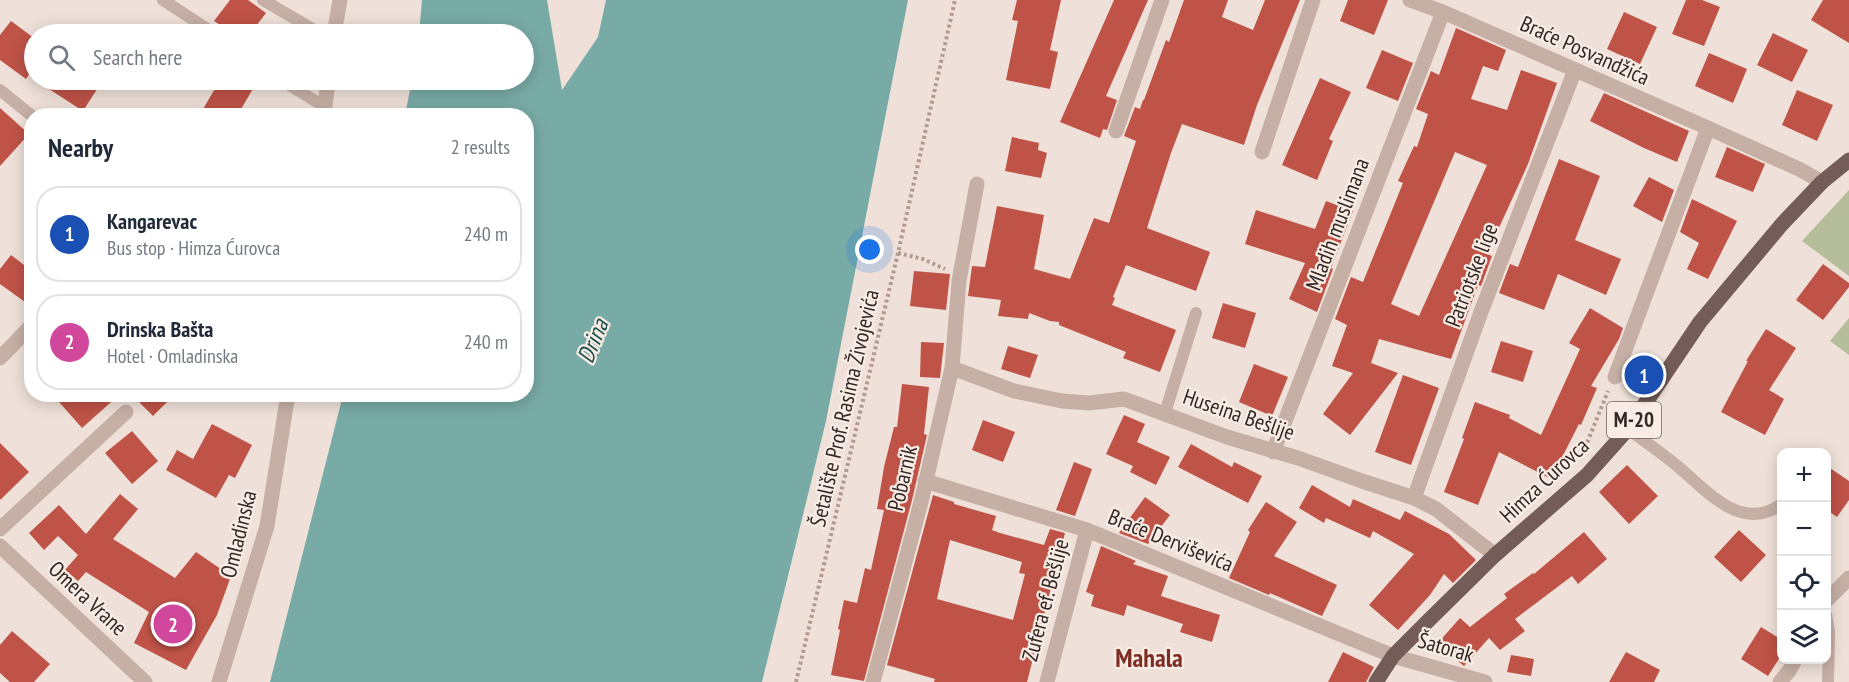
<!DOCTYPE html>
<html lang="en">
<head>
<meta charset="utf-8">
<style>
	:root { --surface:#fff; --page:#f2f2f3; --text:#1f2937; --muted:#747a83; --line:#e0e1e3; --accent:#0f766e }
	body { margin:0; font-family:"PT Sans Narrow",sans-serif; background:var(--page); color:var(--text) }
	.controls { position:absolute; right:18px; bottom:18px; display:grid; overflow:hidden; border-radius:12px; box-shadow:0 3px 15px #0003 }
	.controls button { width:54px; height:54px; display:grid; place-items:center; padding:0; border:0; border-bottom:2px solid var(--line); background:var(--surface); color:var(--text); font:30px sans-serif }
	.you { position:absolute; left:870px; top:250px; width:21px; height:21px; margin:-15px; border:4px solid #fff; border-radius:50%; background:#1a73e8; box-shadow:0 0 0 9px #1a73e833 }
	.badge { display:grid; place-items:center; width:39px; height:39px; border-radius:50%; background:var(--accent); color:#fff; font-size:20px; font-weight:700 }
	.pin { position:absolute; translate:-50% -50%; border:3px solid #fff; box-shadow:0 2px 6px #0006 }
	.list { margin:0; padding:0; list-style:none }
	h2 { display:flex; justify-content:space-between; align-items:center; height:78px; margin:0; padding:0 24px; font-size:26px }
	h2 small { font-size:20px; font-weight:400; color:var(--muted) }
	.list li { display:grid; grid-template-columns:39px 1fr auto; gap:18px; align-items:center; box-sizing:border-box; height:96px; margin:0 12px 12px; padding:0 12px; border:2px solid var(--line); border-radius:24px }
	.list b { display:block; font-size:22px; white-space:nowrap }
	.list p { margin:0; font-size:20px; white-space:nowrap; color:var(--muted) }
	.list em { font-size:20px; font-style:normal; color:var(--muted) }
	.icon { flex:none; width:33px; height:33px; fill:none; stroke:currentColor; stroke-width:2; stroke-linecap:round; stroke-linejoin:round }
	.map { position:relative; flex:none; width:1849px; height:682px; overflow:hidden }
	.search { position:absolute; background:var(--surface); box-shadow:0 3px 15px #0003; left:24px; top:24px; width:510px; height:66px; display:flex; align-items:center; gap:15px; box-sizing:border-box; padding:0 21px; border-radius:33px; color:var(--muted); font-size:22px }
	.panel { position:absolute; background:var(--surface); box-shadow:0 3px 15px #0003; left:24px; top:108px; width:510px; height:294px; border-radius:24px }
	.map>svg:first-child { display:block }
	.green { fill:#b6bd9a }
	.water { fill:#79aba6 }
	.building { fill:#bf5347; fill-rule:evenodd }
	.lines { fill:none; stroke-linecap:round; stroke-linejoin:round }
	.path { stroke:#b29a90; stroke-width:4; stroke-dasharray:3 3; stroke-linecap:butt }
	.lane { stroke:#c6b0a5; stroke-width:12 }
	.street { stroke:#c6b0a5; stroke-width:15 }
	.primary { stroke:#745d58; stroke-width:15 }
	.labels { text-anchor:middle; stroke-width:4.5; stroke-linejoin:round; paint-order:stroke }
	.shield { fill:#f8ece4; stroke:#6e635f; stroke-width:1.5 }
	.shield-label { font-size:21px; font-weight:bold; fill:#332826 }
	.street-label { font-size:22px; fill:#332826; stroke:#f8ece4 }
	.water-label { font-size:24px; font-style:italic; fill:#1e524e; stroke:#f8ece4 }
	.quarter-label { font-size:26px; font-weight:bold; fill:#7d2d24; stroke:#f8ece4 }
</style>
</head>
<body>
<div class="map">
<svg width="1849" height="682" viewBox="0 0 1849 682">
	<rect width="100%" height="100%" fill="#efe1d9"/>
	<!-- green -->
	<path class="green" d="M1849,190v86l-47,-35z
		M1849,318v37l-19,-14z"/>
	<!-- water -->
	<path class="water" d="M422,0h125l15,90 36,-53 8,-37h302l-82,421 -64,261h-492l73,-287 183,-1v-278l-121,-1 7,-35h112v-46h-105z"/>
	<!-- building -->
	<path class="building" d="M230,0h18l18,13 -16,21h-16l-20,-13z
		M1017,0h44l-11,50 8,2 -8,37 -44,-9 12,-59 -6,-1z
		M1114,0h34l-42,96 11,4 -10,30 -4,-1 -3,9 -40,-16z
		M1184,0h44l-6,17 31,13 12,-30h35l-43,105 -13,40 -62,-21 -11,29 -24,75 63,24 -14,39 -70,-26 -13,32 2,1 -3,7 64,25 -16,42 -37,-14 3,-6 -67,-27v-3l-9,-1 -21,-8 -1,6 -30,-3 3,-16 -33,-4 4,-30 13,1 12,-61 47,9 -10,54 36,10 24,-61 15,5 27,-82 -12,-5 11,-29 5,2 3,-9h1l22,-60 3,2z
		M1348,0h40l-14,35 -34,-14z
		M1686,0h16l18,7 -16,39 -32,-12z
		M1823,0h26v43l-38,-23z
		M1624,12l33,15 -17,37 -33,-15z
		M11,21l23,17v29l-8,12 -26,-19v-25z
		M1456,28l50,22 -8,21 -15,-5 -12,33 36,11 14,-40 36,13 -29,81 -41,90 5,2 -11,30 -3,-1 -27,74 -72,-20 -8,24 27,10 -48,62 -27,-21 30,-41 -21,-7 15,-41 -12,-6 16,-42 12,5 40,-99 -5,-2 16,-35 3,1 11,-33 -12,-5 15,-38 8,4zM1455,152l32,13 -68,151 -28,-12z
		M1773,33l35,17 -16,32 -35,-17z
		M1382,50l31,13 -15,38 -32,-13z
		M1709,53l38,16 -14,34 -38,-17z
		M1320,78l31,14 -22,47 4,2 -16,39 -35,-15z
		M35,80h68l-20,31z
		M220,80h38l-21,36h-38z
		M1797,90l36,15 -16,36 -35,-16z
		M1604,93l85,38 -12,31 -33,-14 -54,-27z
		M0,108l29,26 -29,32z
		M1012,137l27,6 -1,7 9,3 -6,25 -36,-7z
		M1727,147l38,17 -12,28 -38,-15z
		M1559,159l41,17 -25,64 46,19 -15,36 -48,-21 -14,36 -45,-17 11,-29 8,3z
		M1649,177l25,13 -12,32 -29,-16z
		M1692,199l45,22 -29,58 -21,-10 12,-26 -19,-11z
		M1326,201l27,10 -22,57 2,1 -16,43 -28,-13 16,-36 -60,-19 11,-34 59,19z
		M11,255l21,16v36l-32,-23v-15z
		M1823,264l26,19v4l-26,33 -27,-20z
		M914,271l36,3 -4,36 -36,-4z
		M1223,303l33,10 -11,35 -33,-10z
		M1590,308l33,20 -4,11 -28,47 6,2 -16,37 -2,-1 -28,55 -52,-27 -21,53 -34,-13 20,-53 -2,-1 13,-36 35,13 -1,3 32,17 39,-86 -11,-6z
		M1766,329l30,19 -27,42 15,9 -19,36 -44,-23 27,-51h-2z
		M1501,341l32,10 -10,31 -32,-10z
		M921,342l23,1 -4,35 -20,-1z
		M1008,346l30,9 -8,23 -29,-9z
		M1254,364l34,13 -16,39 -33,-14z
		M1403,375l36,13 -28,77 -36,-13z
		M902,384l27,3 -5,47 3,1 -15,65 -48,181 -33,-6 9,-45 -2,-1 6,-29 13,3 8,-35 6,2 13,-60 -7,-1 7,-42 10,-40h3z
		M52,394h68l-38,34z
		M131,394h44l-22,22z
		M1124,415l21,9 -8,18 33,15 -14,28 -26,-13 3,-6 -27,-12z
		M983,420l32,12 -12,30 -31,-12z
		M212,424l40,21 -17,33 -6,-3 -13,23 -50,-28 11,-20 16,9z
		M132,431l26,30 -26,23 -27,-31z
		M0,443l29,29 -29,28z
		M1191,444l41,23 2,-5 28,14 -14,27 -70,-36z
		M1074,462l18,7 -17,47 -19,-6z
		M1627,465l31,31 -29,28 -30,-32z
		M1827,466l22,15v19l-12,17 -10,-7z
		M1312,485l38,22 3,-8 47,21 5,-9 44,23 27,26 -23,23 -9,-9 -14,21 -32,35 -29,-25 45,-51 -41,-23 -3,7 -44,-20 -2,5 -25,-15z
		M120,494l18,15 -25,30 62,39 21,-26 35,24 -14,39 -31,55 -52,-27 15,-31 -63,-40 -8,9 -13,-11 13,-15 -20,-19 -14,14 -15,-17 30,-28 27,29z
		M933,495l21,7v2l42,12 -4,14 8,3 44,12 6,-16 15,4 -38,149h-93l1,-3 -48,-14zM950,540l72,22 -3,11 6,1 -12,46 -76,-21z
		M1145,497l25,18 -22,29 -29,-11z
		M1266,502l31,20 -23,34 63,29 -15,31 -52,-23 -1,2 -40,-17 21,-46 -2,-2z
		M1739,530l27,25 -25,27 -27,-25z
		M1584,532l23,27 -29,25 -6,-8 -57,43 10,12 -25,19 -11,-12 -25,28 -27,-22 23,-26 10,9 37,-29 -3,-4 29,-21 1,1z
		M1101,546l35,15 -3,3 35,12 -7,20 59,19 -8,27 -32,-10 3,-8 -56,-19 -3,11 -33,-10 3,-11 -8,-3z
		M1761,627l21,13v14l-14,22 -27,-17z
		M12,631l38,33 -16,18h-24l-10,-9v-28z
		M1343,652l31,15 -8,15h-38z
		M1626,652l34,18 -6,12h-45z
		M1511,655l23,4 -3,17 -24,-4z"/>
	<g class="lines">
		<!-- path -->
		<path class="path" d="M898,253l25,6 22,10
			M1585,448l23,-57
			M796,682l102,-429 57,-253"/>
		<!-- lane -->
		<path class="lane" d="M163,0l52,34
			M263,0l58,34
			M281,80l44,27
			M0,90l32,26
			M1165,413l31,-100
			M1628,429c16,12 33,23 48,36 30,24 64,69 106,39
			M1826,614l3,18 -1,50"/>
		<!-- street -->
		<path class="street" d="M1410,0l33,12 265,116 91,41 23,13
			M334,34l6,-34
			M324,116l4,-36
			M1116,131l46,-131
			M1262,152l51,-152
			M0,358l32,-33
			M952,368l62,23 48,10 27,2 35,-4 103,38 71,21 64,23 52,17 22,11 59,46
			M1615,377l93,-249
			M1273,452l170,-440
			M925,481l162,49 306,126 92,26
			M1414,498l67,-186 94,-242
			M0,529l126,-117
			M0,546l145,136
			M1826,601l23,-23
			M219,682l48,-156 21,-132
			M873,682l48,-180 31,-134 7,-87 18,-97
			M1047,682l40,-152
			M1780,682l9,-11 6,-11"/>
		<!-- primary -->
		<path class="primary" d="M1376,682l17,-26 33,-33 69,-68 92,-80 41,-46 72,-107 82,-98 40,-42 27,-22"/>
	</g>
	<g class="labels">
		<!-- shield labels -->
		<rect class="shield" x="1607" y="402" width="54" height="36" rx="4.5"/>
		<g class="shield-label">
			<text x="1634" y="427">M-20</text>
		</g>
		<!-- street labels -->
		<g class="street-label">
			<text transform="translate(1585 50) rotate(24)" y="8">Braće Posvandžića</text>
			<text transform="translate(1337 224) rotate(-69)" y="8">Mladih muslimana</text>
			<text transform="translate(1471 275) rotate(-69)" y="8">Patriotske lige</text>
			<text transform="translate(844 408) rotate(-77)" y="8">Šetalište Prof. Rasima Živojevića</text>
			<text transform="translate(1239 414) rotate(19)" y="8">Huseina Bešlije</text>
			<text transform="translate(902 478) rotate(-77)" y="8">Pobarnik</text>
			<text transform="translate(1544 480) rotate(-43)" y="8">Himza Ćurovca</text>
			<text transform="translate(238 534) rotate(-76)" y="8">Omladinska</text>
			<text transform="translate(1171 540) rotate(22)" y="8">Braće Derviševića</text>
			<text transform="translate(88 598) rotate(43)" y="8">Omera Vrane</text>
			<text transform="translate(1045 600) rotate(-75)" y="8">Zufera ef. Bešlije</text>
			<text transform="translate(1446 647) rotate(16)" y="8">Šatorak</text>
		</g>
		<!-- water labels -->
		<g class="water-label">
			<text transform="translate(593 341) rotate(-68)" y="8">Drina</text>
		</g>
		<!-- quarter labels -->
		<g class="quarter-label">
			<text x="1149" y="667">Mahala</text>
		</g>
	</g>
</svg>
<div class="controls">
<button>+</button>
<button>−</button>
<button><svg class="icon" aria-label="locate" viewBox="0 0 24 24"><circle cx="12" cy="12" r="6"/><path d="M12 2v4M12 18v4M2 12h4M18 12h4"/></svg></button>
<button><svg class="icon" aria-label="layers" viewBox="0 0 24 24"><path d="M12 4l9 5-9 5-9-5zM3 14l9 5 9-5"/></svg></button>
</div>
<div class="you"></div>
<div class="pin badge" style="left:1644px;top:375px;background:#1a4fb4">1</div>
<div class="pin badge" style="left:173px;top:624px;background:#d1479c">2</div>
<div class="search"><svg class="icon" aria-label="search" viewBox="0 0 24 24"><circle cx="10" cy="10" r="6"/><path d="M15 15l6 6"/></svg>Search here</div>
<section class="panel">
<h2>Nearby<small>2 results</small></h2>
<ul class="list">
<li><span class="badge" style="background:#1a4fb4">1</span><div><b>Kangarevac</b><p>Bus stop · Himza Ćurovca</p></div><em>240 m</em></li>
<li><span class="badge" style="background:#d1479c">2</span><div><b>Drinska Bašta</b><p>Hotel · Omladinska</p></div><em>240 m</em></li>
</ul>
</section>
</div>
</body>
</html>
